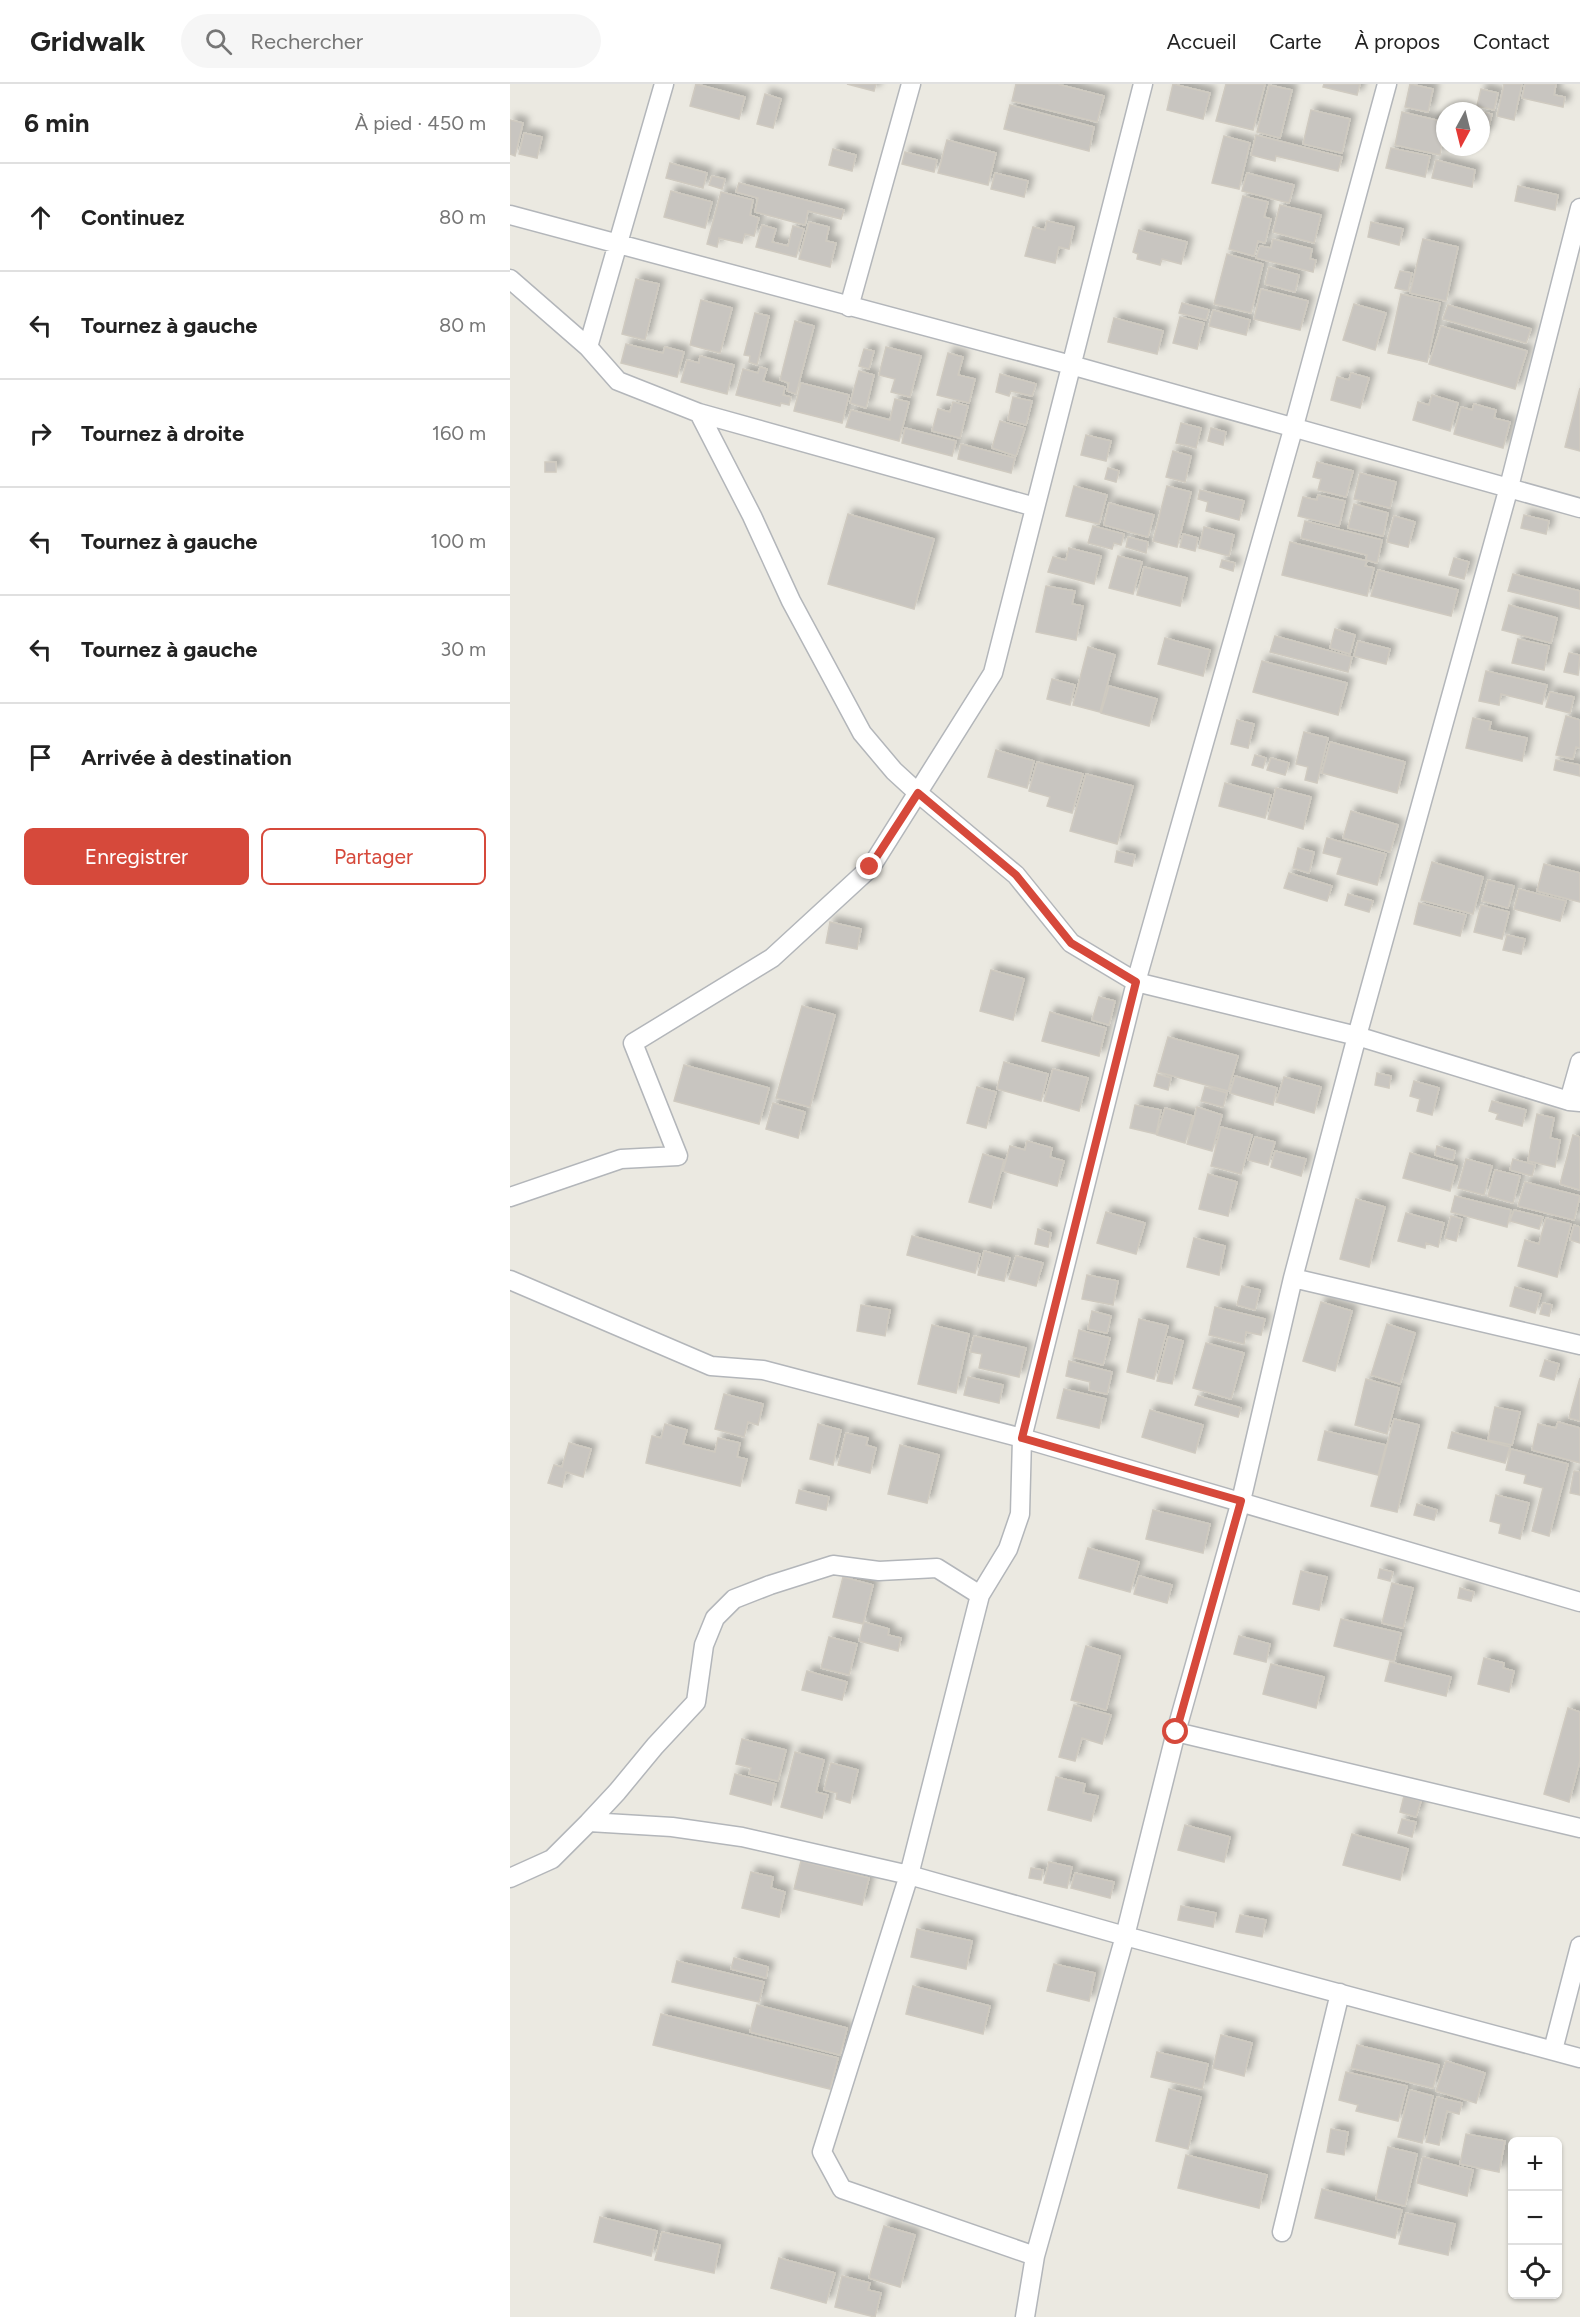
<!DOCTYPE html>
<html lang="fr">
<head>
<meta charset="utf-8">
<style>
	:root { --surface:#fff; --page:#f6f6f6; --text:#222; --muted:#767676; --line:#e0e0e0; --accent:#d6493b }
	body { margin:0; font-family:Figtree,sans-serif; background:var(--page); color:var(--text) }
	.controls { position:absolute; right:18px; bottom:18px; display:grid; overflow:hidden; border-radius:9px; box-shadow:0 2px 4px #0004 }
	.controls button { width:54px; height:54px; display:grid; place-items:center; padding:0; border:0; border-bottom:2px solid var(--line); background:var(--surface); color:var(--text); font:30px sans-serif }
	.compass { position:absolute; left:926px; top:18px; width:54px; height:54px; border-radius:50%; background:var(--surface); box-shadow:0 2px 4px #0004; rotate:187deg }
	.stop { position:absolute; width:18px; height:18px; margin:-14px; border:4px solid #d6493b; border-radius:50%; background:#fff }
	.stop.end { background:#d6493b; border-color:#fff; box-shadow:0 2px 6px #0008 }
	.list { margin:0; padding:0; list-style:none }
	h2 { display:flex; justify-content:space-between; align-items:center; height:78px; margin:0; padding:0 24px; font-size:26px }
	h2 small { font-size:20px; font-weight:400; color:var(--muted) }
	.list li { display:grid; grid-template-columns:39px 1fr auto; gap:18px; align-items:center; box-sizing:border-box; height:108px; padding:0 24px; border-top:2px solid var(--line) }
	.list b { display:block; font-size:22px; white-space:nowrap }
	.list em { font-size:20px; font-style:normal; color:var(--muted) }
	.actions { display:flex; gap:12px; padding:18px 24px }
	.actions a { flex:1; padding:14px 0; border:2px solid var(--accent); border-radius:9px; text-align:center; font-size:21px; color:var(--accent) }
	.actions .main { background:var(--accent); color:#fff }
	.icon { flex:none; width:33px; height:33px; fill:none; stroke:currentColor; stroke-width:2; stroke-linecap:round; stroke-linejoin:round }
	.map { position:relative; flex:none; width:1070px; height:2233px; overflow:hidden }
	header { display:flex; align-items:center; gap:36px; box-sizing:border-box; height:84px; padding:0 30px; background:var(--surface); border-bottom:2px solid var(--line) }
	header strong { font-size:28px }
	nav { display:flex; gap:33px; margin-inline-start:auto; font-size:21px }
	.search { width:420px; height:54px; background:var(--page); display:flex; align-items:center; gap:15px; box-sizing:border-box; padding:0 21px; border-radius:33px; color:var(--muted); font-size:22px }
	main { display:flex }
	aside { flex:1; background:var(--surface) }
	.map>svg:first-child { display:block }
	.building { fill:#c8c5c0; stroke:#cfcac0; stroke-width:1.5; filter:url(#shadow) }
	.lines { fill:none; stroke-linecap:round; stroke-linejoin:round }
	.minor-casing { stroke:#b3b6ba; stroke-width:21 }
	.minor { stroke:#fff; stroke-width:18 }
	.route { stroke:#d6493b; stroke-width:8 }
</style>
</head>
<body>
<header>
<strong>Gridwalk</strong>
<div class="search"><svg class="icon" aria-label="search" viewBox="0 0 24 24"><circle cx="10" cy="10" r="6"/><path d="M15 15l6 6"/></svg>Rechercher</div>
<nav><a>Accueil</a><a>Carte</a><a>À propos</a><a>Contact</a></nav>
</header>
<main>
<aside>
<h2>6 min<small>À pied · 450 m</small></h2>
<ul class="list">
<li><svg class="icon" aria-label="ahead" viewBox="0 0 24 24"><path d="M12 20V5M6 11l6-6 6 6"/></svg><div><b>Continuez</b></div><em>80 m</em></li>
<li><svg class="icon" aria-label="left" viewBox="0 0 24 24"><path d="M17 20v-9H6M10 6l-5 5 5 5"/></svg><div><b>Tournez à gauche</b></div><em>80 m</em></li>
<li><svg class="icon" aria-label="right" viewBox="0 0 24 24"><path d="M7 20v-9h11M14 6l5 5-5 5"/></svg><div><b>Tournez à droite</b></div><em>160 m</em></li>
<li><svg class="icon" aria-label="left" viewBox="0 0 24 24"><path d="M17 20v-9H6M10 6l-5 5 5 5"/></svg><div><b>Tournez à gauche</b></div><em>100 m</em></li>
<li><svg class="icon" aria-label="left" viewBox="0 0 24 24"><path d="M17 20v-9H6M10 6l-5 5 5 5"/></svg><div><b>Tournez à gauche</b></div><em>30 m</em></li>
<li><svg class="icon" aria-label="arrive" viewBox="0 0 24 24"><path d="M6 21V4h12l-3 4 3 4H6"/></svg><div><b>Arrivée à destination</b></div></li>
</ul>
<div class="actions"><a class="main">Enregistrer</a><a>Partager</a></div>
</aside>
<div class="map">
<svg width="1070" height="2233" viewBox="0 0 1070 2233">
	<defs>
		<filter id="shadow"><feDropShadow dx="5.5" dy="-5.5" stdDeviation="3" flood-color="#0004"/></filter>
	</defs>
	<rect width="100%" height="100%" fill="#ebe9e1"/>
	<!-- building -->
	<path class="building" d="M186,0l49,13 -6,22 -49,-13z
		M337,0h29l-2,7z
		M506,0h41l47,12 -7,26 -85,-21z
		M663,0l37,9 -7,26 -36,-9z
		M716,0h39l-12,46 -37,-9z
		M814,0h36l-3,11 -34,-8z
		M900,0l23,5 -5,23 -23,-5z
		M994,0h18l-8,36 -17,-4z
		M1015,0h31l-2,11 11,2 -2,10 -41,-9z
		M759,1l23,5 -12,48 -23,-6z
		M971,5l17,4 -4,17 -17,-4z
		M255,10l16,5 -8,29 -16,-4z
		M500,21l84,22 -5,24 -85,-22z
		M801,26l39,9 -8,34 -39,-9z
		M892,28l43,10 -5,33 -45,-10z
		M971,28l11,2 -5,20 -6,-2z
		M0,36l13,3 -8,33 -5,-2z
		M14,49l18,4 -5,21 -18,-4z
		M746,51l86,22 -4,14 -62,-15 -1,5 -24,-6z
		M714,52l26,7 -11,46 -27,-6z
		M437,56l49,13 -8,32 -50,-12z
		M881,64l39,8 -5,21 -39,-9z
		M323,65l23,6 -4,16 -23,-6z
		M395,68l32,8 -3,12 -32,-8z
		M926,76l39,10 -3,17 -40,-9z
		M160,79l37,10 -4,15 -37,-10z
		M485,89l33,8 -4,16 -33,-8z
		M737,89l47,12 -5,18 -47,-12z
		M202,92l13,3 -3,10 -13,-4z
		M229,99l105,27 -3,9 -33,-8 -3,14 -50,-13 3,-14 -22,-6z
		M1008,102l40,9 -3,15 -40,-9z
		M161,107l41,11 -7,26 -41,-11z
		M211,108l32,8 -3,15 9,3 -5,18 -9,-2 -3,9 -23,-5 -2,9 -10,-3z
		M733,112l25,6 -4,15 7,2 -6,24 -7,-2 -4,15 -25,-7z
		M770,121l41,10 -7,28 -41,-11z
		M537,137l27,6 -5,22 -10,-2 -4,16 -30,-7 8,-29 12,3z
		M299,138l20,5 -3,14 10,2 -6,24 -31,-8z
		M861,138l32,7 -4,16 -31,-8z
		M252,141l14,4 -4,13 16,4 5,-20 11,3 -8,28 -40,-10z
		M629,146l48,12 -6,22 -19,-5 -2,6 -23,-6 1,-5 -5,-2z
		M763,155l39,10 -2,10 6,1 -3,12 -57,-14 4,-12 11,2z
		M913,155l35,8 -12,54 -36,-8z
		M717,170l36,10 -12,49 -37,-9z
		M759,183l30,8 -4,17 -30,-8z
		M890,187l12,2 -4,18 -13,-3z
		M126,195l23,5 -14,56 -23,-6z
		M751,205l47,12 -8,29 -46,-11z
		M891,210l39,9 -13,59 -39,-9z
		M191,216l31,8 -12,45 -30,-8z
		M672,219l27,7 -3,10 -27,-7z
		M844,220l32,9 -11,37 -32,-10z
		M938,221l83,24 -5,14 -83,-24z
		M703,226l37,10 -4,15 -37,-9z
		M245,229l14,3 -12,49 -8,-3 1,-6 -6,-1z
		M670,233l24,6 -7,26 -24,-6z
		M604,234l49,13 -6,23 -49,-12z
		M285,237l19,5 -18,68 -9,-3 2,-8 -9,-3z
		M931,242l86,25 -12,38 -86,-25z
		M116,260l37,9 2,-6 19,5 -7,25 -56,-14z
		M376,263l35,9 -11,41 -19,-5 4,-13 -16,-4z
		M354,265l10,2 -5,18 -10,-3z
		M438,269l15,4 -5,18 17,4 -6,24 -32,-8z
		M190,272l34,9 -7,29 -46,-12 6,-22 12,3z
		M250,283l7,2 -4,12 22,6 -2,8 8,2 -2,8 -8,-2 -1,3 -44,-11 7,-26 15,4z
		M349,287l15,4 -8,33 -16,-5z
		M841,289l18,5 -9,30 -29,-8 6,-23 12,3z
		M490,290l36,10 -4,12 -21,-5 -2,5 -13,-4z
		M291,299l48,12 -7,28 -48,-12z
		M1070,304v63l-15,-4z
		M922,311l26,8 -8,28 -37,-11 5,-18 11,3z
		M503,313l19,4 -6,24 -18,-5z
		M385,315l14,3 -10,39 -53,-14 5,-17 39,10z
		M443,318l15,4 -8,32 -28,-7 6,-22 12,3z
		M964,320l22,6 -2,8 16,4 -7,26 -49,-14 7,-27 11,3z
		M490,337l25,7 -9,28 -24,-8z
		M671,339l20,5 -5,20 -20,-5z
		M395,344l51,13 -4,15 -50,-13z
		M701,344l15,4 -3,13 -15,-4z
		M576,351l25,6 -5,20 -25,-6z
		M451,360l54,14 -4,15 -53,-14z
		M663,367l18,5 -6,26 -19,-5z
		M35,378h11v10h-11z
		M807,378l36,9 -7,26 -28,-7 3,-11 -8,-2z
		M598,384l11,3 -3,11 -11,-3z
		M850,389l36,9 -6,26 -36,-9z
		M564,402l33,9 -8,29 -33,-8z
		M657,402l24,6 -14,55 -24,-6z
		M690,406l44,11 -5,19 -33,-9 2,-9 -10,-3z
		M808,411l27,6 -6,25 -41,-10 5,-19 14,3z
		M599,419l45,12 -6,22 -44,-12z
		M844,420l34,9 -5,23 -35,-8z
		M338,430l86,25 -20,70 -86,-25z
		M1014,431l25,6 -3,13 -25,-6z
		M884,432l21,6 -7,25 -21,-5z
		M795,437l77,19 -5,23 -11,-3 1,-5 -66,-17z
		M583,442l31,8 -3,11 -7,-2 -2,6 -24,-6z
		M694,443l30,8 -5,21 -30,-8z
		M673,450l15,4 -3,13 -15,-4z
		M618,453l20,5 -2,11 -20,-6z
		M780,458l77,19 -2,5 9,2 -7,28 -85,-21z
		M559,464l32,8 -7,28 -46,-12 5,-15 13,3z
		M608,472l24,6 -9,32 -24,-6z
		M944,474l15,4 -5,17 -15,-4z
		M712,476l13,3 -2,8 -13,-4z
		M634,483l43,11 -7,28 -43,-11z
		M868,486l80,20 -7,26 -80,-20z
		M1003,490l67,17v18l-72,-18z
		M536,502l29,5 -3,13 11,2 -7,34 -40,-8z
		M999,521l48,13 -6,25 -49,-13z
		M825,545l20,6 -5,19 -20,-6z
		M765,552l77,21 -4,15 -78,-20z
		M655,554l45,12 -7,26 -45,-12z
		M1008,555l31,7 -5,24 -32,-7z
		M848,557l32,8 -4,15 -32,-8z
		M578,563l27,8 -15,57 -27,-7z
		M1059,569l11,2 -2,20 -14,-3z
		M752,577l85,22 -9,32 -85,-23z
		M976,587l61,14 -5,19 -41,-10 -2,11 -20,-4z
		M542,595l23,6 -5,20 -23,-6z
		M599,602l48,13 -8,27 -48,-13z
		M1040,608l24,5 -4,16 -24,-6z
		M1056,632l14,4v28l-4,-1 -3,12 -17,-4z
		M963,634l18,4 -2,8 38,8 -5,23 -56,-13z
		M727,636l17,4 -6,24 -17,-4z
		M794,648l24,6 -11,45 -12,-3 3,-13 -12,-3z
		M820,658l75,20 -8,31 -75,-20z
		M486,666l38,11 -7,27 -39,-11z
		M745,671l11,3 -3,10 -11,-3z
		M761,674l18,5 -4,12 -18,-5z
		M1046,676l24,5v11l-26,-6z
		M527,678l46,12 -11,39 -25,-7 3,-9 -21,-6z
		M576,690l47,12 -16,58 -47,-13z
		M715,699l46,12 -6,23 -46,-12z
		M766,704l35,9 -8,32 -35,-10z
		M841,727l47,14 -8,27 -47,-14z
		M817,754l59,16 -9,31 -40,-11 5,-16 -19,-5z
		M788,764l16,4 -5,21 -16,-5z
		M607,767l18,4 -3,11 -17,-4z
		M922,778l51,15 -10,37 -52,-14z
		M1034,780l36,9v29l-43,-11z
		M779,789l43,13 -5,15 -43,-13z
		M978,796l26,6 -6,22 -26,-7z
		M1009,805l47,12 -6,20 -46,-12z
		M838,810l25,7 -4,11 -24,-7z
		M909,819l47,12 -6,21 -46,-12z
		M971,821l28,7 -7,27 -28,-7z
		M320,838l31,7 -4,20 -31,-6z
		M997,851l18,4 -4,15 -18,-4z
		M481,886l33,9 -11,41 -33,-9z
		M589,913l16,4 -6,24 -17,-5z
		M292,922l33,9 -25,92 -34,-9z
		M540,928l56,16 -7,28 -57,-15z
		M658,953l70,19 -10,35 -70,-19z
		M494,978l44,12 -7,27 -44,-12z
		M174,981l85,23 -10,36 -85,-23z
		M543,985l35,9 -9,33 -35,-10z
		M867,989l14,3 -2,12 -14,-3z
		M647,990l14,4 -3,12 -14,-4z
		M725,992l42,12 -4,17 -43,-12z
		M774,993l37,10 -7,26 -38,-11z
		M904,997l25,7 -7,27 -15,-4 3,-12 -10,-3z
		M467,1003l19,5 -10,36 -19,-5z
		M695,1003l22,6 -4,14 -22,-6z
		M982,1017l34,9 -4,16 -26,-7 2,-5 -9,-3z
		M263,1019l32,9 -7,26 -32,-9z
		M625,1021l26,5 -5,24 -26,-6z
		M687,1023l25,8 -10,36 -25,-7z
		M655,1024l28,8 -8,27 -28,-8z
		M1027,1030l17,4 -4,20 10,2 -5,27 -27,-6z
		M711,1043l31,8 -11,39 -30,-8z
		M1063,1051l7,2v53l-20,-6z
		M745,1053l20,5 -7,23 -20,-5z
		M517,1057l25,7 -2,9 14,4 -7,25 -54,-15 7,-25 15,4z
		M927,1062l18,5 -2,9 -18,-5z
		M765,1067l31,8 -5,17 -30,-9z
		M900,1069l47,13 -7,25 -47,-13z
		M473,1070l21,6 -13,48 -22,-6z
		M956,1075l26,7 -8,29 -26,-7z
		M1003,1075l22,6 -3,11 -22,-6z
		M985,1086l25,6 -7,27 -25,-7z
		M698,1090l29,8 -9,34 -29,-7z
		M1015,1098l55,14 -6,24 -56,-14z
		M945,1112l56,14 -4,17 -56,-15z
		M846,1115l29,8 -16,60 -29,-8z
		M1004,1126l29,7 -4,12 -29,-8z
		M596,1128l39,11 -9,31 -39,-11z
		M896,1129l38,10 -6,24 -12,-4 -1,5 -27,-7z
		M941,1132l11,3 -6,22 -11,-3z
		M1036,1134l25,6 -14,53 -39,-11 7,-26 14,4z
		M1064,1141l6,2v16l-10,-3z
		M528,1145l13,4 -3,14 -13,-3z
		M402,1152l68,18 -5,19 -68,-18z
		M684,1154l31,8 -6,29 -32,-8z
		M474,1167l26,7 -6,23 -26,-6z
		M506,1172l27,7 -7,23 -27,-7z
		M577,1191l31,6 -5,24 -31,-6z
		M732,1202l18,4 -5,20 -18,-5z
		M1005,1203l26,7 -6,19 -25,-7z
		M811,1218l31,9 -17,60 -32,-10z
		M1033,1219l9,2 -3,11 -9,-2z
		M351,1221l29,5 -5,26 -28,-5z
		M705,1223l50,12 -4,16 -15,-3 -2,12 -35,-9z
		M582,1227l19,5 -4,17 -19,-4z
		M629,1235l29,7 -14,53 -27,-7z
		M877,1240l28,9 -15,51 -29,-9z
		M422,1241l37,9 -13,59 -38,-9z
		M569,1246l31,8 -7,27 -30,-8z
		M464,1252l52,12 -7,29 -40,-9 3,-14 -12,-2z
		M658,1253l15,4 -11,43 -15,-3z
		M696,1259l38,10 -13,46 -38,-11z
		M1035,1276l14,4 -5,16 -14,-4z
		M559,1277l43,11 -5,22 -18,-4 1,-8 -24,-6z
		M458,1293l35,8 -4,18 -35,-8z
		M1070,1294v43l-11,-3z
		M856,1295l33,9 -12,46 -32,-9z
		M554,1305l42,10 -7,29 -42,-10z
		M214,1310l39,10 -5,21 -10,-3 -4,15 -29,-8z
		M688,1312l43,12 -3,9 -43,-12z
		M985,1323l25,5 -8,33 -24,-5z
		M640,1326l53,15 -8,28 -53,-16z
		M884,1335l25,6 -22,87 -26,-6z
		M1048,1338l22,6v35l-48,-13 6,-26 18,4z
		M155,1340l22,6 -4,14 32,8 3,-14 22,5 -3,14 10,2 -7,27 -94,-23 6,-27 9,2z
		M308,1340l23,6 -8,35 -23,-6z
		M815,1347l61,14 -8,30 -60,-15z
		M942,1348l58,15 -5,16 -57,-15z
		M336,1349l22,5 -2,7 10,3 -6,25 -32,-8z
		M59,1359l22,6 -8,28 -17,-5 -4,15 -14,-4 6,-18 8,2z
		M390,1361l39,10 -12,48 -39,-9z
		M1001,1365l57,15 -19,72 -17,-5 11,-43 -19,-5 2,-8 -20,-5z
		M1064,1387l6,1v23l-10,-2z
		M289,1406l30,7 -3,13 -30,-7z
		M986,1411l33,8 -9,36 -21,-6 2,-9 -11,-3z
		M907,1420l20,6 -3,10 -20,-5z
		M643,1426l57,14 -7,29 -57,-14z
		M578,1464l51,14 -9,30 -51,-14z
		M870,1485l13,3 -3,9 -12,-3z
		M791,1487l26,6 -8,33 -26,-6z
		M629,1492l33,9 -5,18 -33,-9z
		M333,1493l30,8 -10,39 -30,-7z
		M882,1499l21,5 -10,40 -21,-5z
		M950,1504l14,4 -3,9 -13,-3z
		M831,1535l60,14 -7,28 -60,-15z
		M354,1538l25,7 -1,6 13,3 -3,13 -39,-10z
		M729,1552l31,8 -4,18 -32,-8z
		M319,1553l28,7 -8,31 -28,-7z
		M576,1562l34,10 -14,54 -35,-10z
		M974,1574l20,5 -1,5 11,3 -5,21 -31,-8z
		M880,1578l61,15 -5,19 -61,-15z
		M761,1580l53,13 -8,31 -53,-14z
		M297,1587l40,11 -5,18 -40,-10z
		M564,1621l37,10 -9,29 -20,-6 -7,23 -16,-4z
		M1058,1624l12,4v49l-11,41 -25,-8z
		M232,1655l44,11 -8,31 -29,-7 2,-6 -15,-4z
		M285,1668l29,8 -8,32 12,3 -6,23 -41,-11z
		M321,1679l27,7 -8,33 -14,-4 1,-6 -13,-3z
		M225,1690l41,10 -5,21 -41,-11z
		M546,1693l29,7 -2,9 15,3 -7,25 -43,-11z
		M894,1712l17,5 -5,16 -16,-5z
		M892,1735l14,3 -4,15 -14,-4z
		M675,1741l45,12 -6,25 -46,-12z
		M842,1750l56,15 -8,31 -57,-15z
		M291,1777l68,17 -7,27 -68,-16z
		M539,1778l23,5 -5,21 -23,-5z
		M521,1784l12,2 -2,10 -12,-2z
		M241,1788l22,5 -2,11 14,4 -6,25 -37,-9z
		M565,1789l39,9 -4,16 -39,-10z
		M671,1822l35,7 -3,14 -35,-7z
		M730,1831l26,5 -4,17 -26,-5z
		M407,1845l55,12 -6,28 -55,-12z
		M224,1874l34,9 -2,11 -35,-9z
		M167,1877l87,21 -5,20 -87,-20z
		M544,1880l41,9 -6,28 -42,-10z
		M403,1902l77,20 -7,28 -77,-20z
		M247,1921l90,23 -7,27 -90,-23z
		M151,1930l177,44 -8,31 -177,-44z
		M711,1951l31,8 -8,33 -31,-8z
		M847,1961l82,20 -6,23 -82,-20z
		M647,1968l51,12 -6,25 -51,-12z
		M936,1977l39,12 -9,30 -40,-12z
		M836,1988l61,14 -9,35 -42,-10 2,-6 -19,-5z
		M659,2005l32,8 -13,52 -32,-8z
		M900,2006l23,6 -11,47 -24,-6z
		M927,2013l25,6 -3,11 -12,-3 -8,34 -13,-3z
		M821,2045l17,3 -4,23 -17,-3z
		M956,2050l39,7 -6,31 -39,-8z
		M878,2063l29,7 -12,52 -29,-7z
		M676,2071l81,20 -8,33 -81,-20z
		M913,2073l50,13 -6,26 -50,-13z
		M812,2105l80,21 -7,28 -80,-20z
		M896,2129l49,11 -7,31 -49,-11z
		M90,2133l57,14 -6,25 -57,-14z
		M374,2142l31,9 -15,52 -31,-9z
		M152,2148l58,13 -6,28 -59,-13z
		M269,2174l56,15 -9,30 -55,-15z
		M332,2192l28,7 -2,7 13,3 -6,24 -40,-10z"/>
	<g class="lines">
		<defs>
			<path id="minor" d="M0,131l561,150 509,143
				M0,195l78,68 30,34 81,32 53,103 39,85 71,132 32,38 24,22 98,82 55,68 65,39 221,54 212,65 11,1
				M339,223l62,-223
				M78,263l76,-263
				M189,329l336,94
				M1059,1017l11,-39
				M0,1113l111,-38 57,-3 -45,-113 139,-85 99,-91 122,-194 150,-589
				M783,1194l287,67
				M0,1196l201,86 52,4 259,68 558,164
				M666,1648l404,96
				M79,1738l28,-30 38,-46 41,-44 8,-57 11,-27 19,-19 36,-14 63,-20 46,6 58,-3 43,27
				M0,1794l42,-19 37,-37 83,5 70,10 167,38 216,61 455,122
				M1043,1966l27,-104
				M772,2148l58,-239
				M525,2172l-193,-67 -20,-37 87,-277 71,-280 28,-46 12,-35 2,-76 114,-456 158,-556 93,-342
				M515,2233l10,-61 90,-320 51,-204 65,-231 52,-223 64,-242 152,-549 71,-279"/>
		</defs>
		<!-- minor casing -->
		<use href="#minor" class="minor-casing"/>
		<!-- minor -->
		<use href="#minor" class="minor"/>
	</g>
	<g class="lines">
		<!-- route -->
		<path class="route" d="M360,783l48,-74 98,82 55,68 65,39 -114,456 219,63 -65,231"/>
	</g>
</svg>
<div class="controls">
<button>+</button>
<button>−</button>
<button><svg class="icon" aria-label="locate" viewBox="0 0 24 24"><circle cx="12" cy="12" r="6"/><path d="M12 2v4M12 18v4M2 12h4M18 12h4"/></svg></button>
</div>
<svg class="compass" viewBox="-18 -18 36 36"><path d="M0-13l5 13h-10z" fill="#e53935"/><path d="M0 13l5-13h-10z" fill="#767676"/></svg>
<div class="stop" style="left:666px;top:1648px"></div>
<div class="stop end" style="left:360px;top:783px"></div>
</div>
</main>
</body>
</html>
